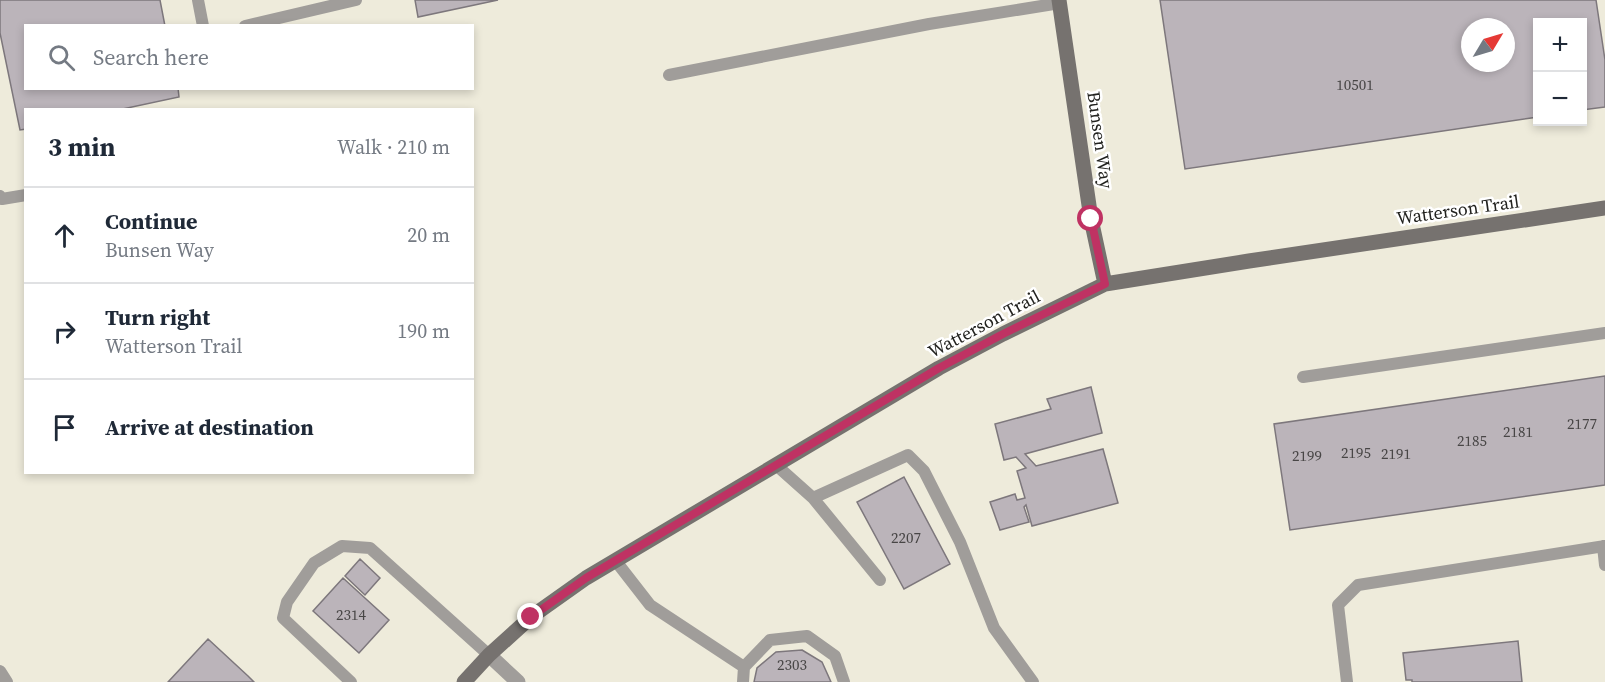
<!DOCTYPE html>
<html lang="en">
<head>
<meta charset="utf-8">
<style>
	:root { --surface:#fff; --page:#f6f6f7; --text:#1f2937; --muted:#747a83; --line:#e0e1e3 }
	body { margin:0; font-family:"Source Serif 4",serif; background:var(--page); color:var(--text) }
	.controls { position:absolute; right:18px; top:18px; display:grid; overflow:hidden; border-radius:0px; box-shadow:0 3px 9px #0003 }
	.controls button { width:54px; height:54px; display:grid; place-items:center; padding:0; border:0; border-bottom:2px solid var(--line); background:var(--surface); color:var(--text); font:30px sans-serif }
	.compass { position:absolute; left:1461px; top:18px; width:54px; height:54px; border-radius:50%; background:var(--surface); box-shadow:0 3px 9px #0003; rotate:52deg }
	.stop { position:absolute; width:18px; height:18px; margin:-14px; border:4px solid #bf3263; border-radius:50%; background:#fff }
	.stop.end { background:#bf3263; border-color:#fff; box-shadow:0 2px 6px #0008 }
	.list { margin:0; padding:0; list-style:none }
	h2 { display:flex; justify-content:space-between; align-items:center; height:78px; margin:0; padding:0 24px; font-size:26px }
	h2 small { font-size:20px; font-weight:400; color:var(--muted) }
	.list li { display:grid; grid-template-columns:39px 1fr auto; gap:18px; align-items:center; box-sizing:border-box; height:96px; padding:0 24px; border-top:2px solid var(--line) }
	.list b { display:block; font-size:22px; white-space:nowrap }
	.list p { margin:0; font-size:20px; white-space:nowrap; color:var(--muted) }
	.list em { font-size:20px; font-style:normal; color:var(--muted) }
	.icon { flex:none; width:33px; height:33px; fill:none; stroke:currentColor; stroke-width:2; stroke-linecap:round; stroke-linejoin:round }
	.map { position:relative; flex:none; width:1605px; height:682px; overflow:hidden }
	.search { position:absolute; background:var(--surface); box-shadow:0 3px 9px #0003; left:24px; top:24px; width:450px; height:66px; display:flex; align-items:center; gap:15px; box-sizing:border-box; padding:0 21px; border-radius:0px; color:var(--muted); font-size:22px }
	.panel { position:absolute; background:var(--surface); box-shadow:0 3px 9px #0003; left:24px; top:108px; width:450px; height:366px; border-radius:0px }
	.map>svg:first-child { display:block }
	.built { fill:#eeebdb; fill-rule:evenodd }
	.building { fill:#bbb4ba; stroke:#7d777c; stroke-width:1.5; fill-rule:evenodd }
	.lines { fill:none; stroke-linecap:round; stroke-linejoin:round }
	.lane { stroke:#a09d9a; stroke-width:12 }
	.street { stroke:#a09d9a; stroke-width:15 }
	.secondary { stroke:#76726f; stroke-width:15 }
	.route { stroke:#bf3263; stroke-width:8 }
	.labels { text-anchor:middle; stroke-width:5; stroke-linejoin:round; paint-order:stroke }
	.number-label { font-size:15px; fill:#484646 }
	.street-label { font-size:18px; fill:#22221f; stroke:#fff }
</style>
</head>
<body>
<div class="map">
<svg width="1605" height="682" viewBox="0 0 1605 682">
	<rect width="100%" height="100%" fill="#f9f7ef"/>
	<!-- built -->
	<path class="built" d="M0,0h1605v682h-1605zM1538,22h44v100h-44zM26,26h446v62h-446zM1470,27h36v36h-36zM26,110h446v362h-446z"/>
	<!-- building -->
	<path class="building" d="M0,0h160l5,26h-139v62h152l1,9 -61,13h-92v19l-6,1 -20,-97z
		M415,0h83l-80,17z
		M1160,0h436l9,60v47l-23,3v-88h-44v95l-353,52zM1470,27h36v36h-36z
		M1605,376v109l-315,45 -16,-106z
		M1091,387l11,46 -77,21 11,12 67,-17 15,54 -86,23 -6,-21 -2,2 5,15 -29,8 -10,-28 25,-8 2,6 8,-2 -8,-27 9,-3 -10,-11 -12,3 -9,-36 56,-15 -4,-10z
		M904,477l46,87 -46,25 -47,-87z
		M360,559l20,19 -15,17 -20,-19z
		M343,578l46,42 -30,33 -46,-42z
		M208,639l40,37 6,6h-86z
		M1518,641l4,41h-110v-2h-6l-3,-27z
		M802,650l20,12 9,20h-77l3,-14 19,-16z"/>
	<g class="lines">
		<!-- lane -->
		<path class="lane" d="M198,0l5,26
			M245,26l111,-26
			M669,75l260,-51 131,-21
			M0,196l2,3 24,-4
			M1303,377l302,-44
			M776,465l37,33 95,-43 16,16 36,71 34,86 39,54
			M813,498l67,82
			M1603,546l2,19
			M615,560l35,45 94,62
			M0,671l7,11
			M351,682l-68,-64 4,-16 27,-39 28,-17 28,2 119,107
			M743,682l1,-15 26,-27 37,-4 28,20 9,26
			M1347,682l-9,-77 20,-20 247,-39"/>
		<!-- street -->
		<path class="street" d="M489,655l29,27"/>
		<!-- secondary -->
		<path class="secondary" d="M1059,0l32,219 14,65
			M464,682l25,-27 42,-38 55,-39 353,-210 64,-34 102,-50 144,-23 356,-53"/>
	</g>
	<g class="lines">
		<!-- route -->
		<path class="route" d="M531,617l55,-39 353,-210 64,-34 102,-50 -14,-65"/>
	</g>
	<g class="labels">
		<!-- number labels -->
		<g class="number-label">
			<text x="1355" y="90">10501</text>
			<text x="1582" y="429">2177</text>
			<text x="1518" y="437">2181</text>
			<text x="1472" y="446">2185</text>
			<text x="1356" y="458">2195</text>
			<text x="1396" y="459">2191</text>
			<text x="1307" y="461">2199</text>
			<text x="906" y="543">2207</text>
			<text x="351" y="620">2314</text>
			<text x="792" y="670">2303</text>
		</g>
		<!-- street labels -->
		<g class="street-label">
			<text transform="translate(1100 140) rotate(82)" y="6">Bunsen Way</text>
			<text transform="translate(1458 210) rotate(-8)" y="6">Watterson Trail</text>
			<text transform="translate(984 324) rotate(-28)" y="6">Watterson Trail</text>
		</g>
	</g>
</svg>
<div class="controls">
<button>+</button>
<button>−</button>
</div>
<svg class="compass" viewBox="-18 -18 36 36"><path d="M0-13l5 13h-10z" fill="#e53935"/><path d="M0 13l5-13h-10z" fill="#747a83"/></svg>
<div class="stop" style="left:1091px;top:219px"></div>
<div class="stop end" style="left:531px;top:617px"></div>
<div class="search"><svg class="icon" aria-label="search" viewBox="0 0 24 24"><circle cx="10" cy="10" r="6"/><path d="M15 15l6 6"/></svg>Search here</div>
<section class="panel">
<h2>3 min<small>Walk · 210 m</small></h2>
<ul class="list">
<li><svg class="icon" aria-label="ahead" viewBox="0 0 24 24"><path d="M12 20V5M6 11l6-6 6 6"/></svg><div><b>Continue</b><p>Bunsen Way</p></div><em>20 m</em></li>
<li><svg class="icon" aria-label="right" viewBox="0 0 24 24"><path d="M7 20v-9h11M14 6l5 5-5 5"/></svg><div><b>Turn right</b><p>Watterson Trail</p></div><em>190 m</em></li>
<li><svg class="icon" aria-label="arrive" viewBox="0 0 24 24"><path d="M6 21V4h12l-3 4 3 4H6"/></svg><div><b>Arrive at destination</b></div></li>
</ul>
</section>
</div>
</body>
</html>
